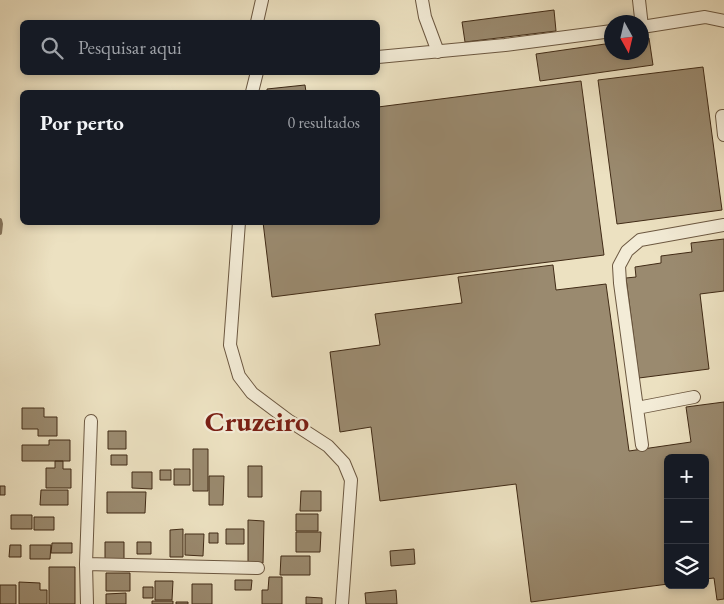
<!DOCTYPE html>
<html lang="pt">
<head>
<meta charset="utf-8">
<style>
	:root { --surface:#171b24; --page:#20242c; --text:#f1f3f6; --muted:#9ea1a6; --line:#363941 }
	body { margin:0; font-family:"EB Garamond",serif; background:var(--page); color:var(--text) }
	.controls { position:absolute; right:15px; bottom:15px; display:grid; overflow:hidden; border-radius:8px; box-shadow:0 2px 8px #0003 }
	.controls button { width:45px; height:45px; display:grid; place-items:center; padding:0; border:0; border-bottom:1px solid var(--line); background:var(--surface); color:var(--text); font:25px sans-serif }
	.compass { position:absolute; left:604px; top:15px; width:45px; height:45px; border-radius:50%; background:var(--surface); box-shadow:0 2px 8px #0003; rotate:172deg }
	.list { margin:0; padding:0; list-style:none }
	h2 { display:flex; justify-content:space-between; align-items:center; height:65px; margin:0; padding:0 20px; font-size:21px }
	h2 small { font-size:16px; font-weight:400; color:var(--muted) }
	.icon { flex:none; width:28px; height:28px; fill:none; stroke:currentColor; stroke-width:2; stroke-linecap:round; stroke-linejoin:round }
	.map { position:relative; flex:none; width:724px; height:604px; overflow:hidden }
	.search { position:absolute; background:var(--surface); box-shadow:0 2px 8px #0003; left:20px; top:20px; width:360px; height:55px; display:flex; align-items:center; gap:12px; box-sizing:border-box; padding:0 18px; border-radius:8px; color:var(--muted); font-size:19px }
	.panel { position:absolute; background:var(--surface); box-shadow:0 2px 8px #0003; left:20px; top:90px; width:360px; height:135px; border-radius:8px }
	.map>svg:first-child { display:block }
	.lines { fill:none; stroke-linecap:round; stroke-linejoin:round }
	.stream { stroke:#85735a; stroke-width:4 }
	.building { fill:#9a8a6f; stroke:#412b16 }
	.minor-casing { stroke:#6c5841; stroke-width:14 }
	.minor { stroke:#f3ecd7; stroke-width:12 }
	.labels { text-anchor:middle; stroke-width:4.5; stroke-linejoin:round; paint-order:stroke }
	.district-label { font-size:28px; font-weight:bold; fill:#7a1f14; stroke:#f3ecd7 }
</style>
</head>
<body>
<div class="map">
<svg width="724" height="604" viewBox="0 0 724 604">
	<rect width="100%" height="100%" fill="#ece1c1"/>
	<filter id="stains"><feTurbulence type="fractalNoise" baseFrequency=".004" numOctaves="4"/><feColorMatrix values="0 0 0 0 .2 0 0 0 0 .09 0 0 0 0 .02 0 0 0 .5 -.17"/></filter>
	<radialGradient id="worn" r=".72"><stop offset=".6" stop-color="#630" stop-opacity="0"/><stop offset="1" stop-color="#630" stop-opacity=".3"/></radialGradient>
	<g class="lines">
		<!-- stream -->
		<path class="stream" d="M0,220l1,4 -1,9"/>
	</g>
	<!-- building -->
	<path class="building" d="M554,10l2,21 -91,11 -3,-20z
		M649,38l4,27 -113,16 -4,-27 76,-11v9h30v-13z
		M703,67l19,143 -105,14 -19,-144z
		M581,81l23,174 -332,42 -9,-75h115v-115z
		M305,85l1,7h-39v-3z
		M724,239v52l-24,3 9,75 -70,9 -13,-100 10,-1 -1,-10 26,-4v-7l31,-4 -1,-9z
		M553,265l3,25 50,-6 23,167 62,-9 -5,-35 38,-5v197l-7,1 -3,-22 -9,1v-121h-37v126l-137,18 -15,-118 -136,17 -9,-74 -31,5 -10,-80 50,-7 -5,-31 87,-11 -4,-26z
		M22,408h22v9h13v19h-19v-7h-16z
		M108,431h18v18h-18z
		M49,440h21v21h-48v-16h27z
		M193,449h15v42h-15z
		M111,455h16v10h-16z
		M55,461h8v8h8v19h-25v-20h9z
		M248,466h14v31h-14z
		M174,469h16v16h-16z
		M160,470h11v10h-11z
		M132,472h20v17l-20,-1z
		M209,476h15l-1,29h-14z
		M0,486h5v9h-5z
		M41,490h27v15h-28z
		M301,491h20v20h-21z
		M107,492h39l-1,21h-38z
		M296,514h22v17h-22z
		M11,515h21v14h-21z
		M34,517h20v13h-20z
		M248,520l16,1 -1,42h-15z
		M183,529v28h-13v-27z
		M226,529h18v15h-18z
		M296,532h25l-1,20h-24z
		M209,533h9v10h-9z
		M185,534h19l-1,22 -18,-1z
		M105,542h19v19h-19z
		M137,542h14v12h-14z
		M52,543h20v10h-21z
		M10,545h11v12h-12z
		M30,545h21l-1,14h-20z
		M414,549l1,15 -24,2 -1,-15z
		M281,556h29v19h-30z
		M49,567h26v37h-26z
		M106,573h24v18h-24z
		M269,577h13v27h-20v-14h6z
		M235,580h17l-1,10h-16z
		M155,581h18l-1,19h-17z
		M19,582l21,1v7h7v14h-28z
		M192,584h20v20h-20z
		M0,585h16v19h-16z
		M143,587h10v11h-10z
		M396,590l1,14h-31l-1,-11z
		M126,593v11h-20v-10z
		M306,597l16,1v6h-16z
		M152,601h21v3h-21z
		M176,602h12v2h-12z"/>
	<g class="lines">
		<defs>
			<path id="minor" d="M422,0l3,17 13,35
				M639,0l3,27
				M257,22l5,-22
				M642,27l63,-10 19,4
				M378,57l127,-12 107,-14
				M252,92l5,-20
				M724,116h-2l2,19
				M239,222l-9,123 9,31 13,17 36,27 40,26 16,17 7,17 -9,124
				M637,408l57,-11
				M642,445l-22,-162 -1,-17 8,-15 13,-11 84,-15
				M86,564l172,4
				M87,604l-1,-40 5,-143"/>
		</defs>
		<!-- minor casing -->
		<use href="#minor" class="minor-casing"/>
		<!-- minor -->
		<use href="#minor" class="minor"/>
	</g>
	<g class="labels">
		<!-- district labels -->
		<g class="district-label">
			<text x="257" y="431">Cruzeiro</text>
		</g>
	</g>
	<rect width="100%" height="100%" filter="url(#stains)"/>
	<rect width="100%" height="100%" fill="url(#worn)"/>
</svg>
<div class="controls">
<button>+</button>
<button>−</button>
<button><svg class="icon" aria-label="layers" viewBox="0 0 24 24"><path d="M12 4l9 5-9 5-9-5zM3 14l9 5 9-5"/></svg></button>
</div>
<svg class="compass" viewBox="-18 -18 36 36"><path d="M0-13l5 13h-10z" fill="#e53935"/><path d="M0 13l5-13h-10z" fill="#9ea1a6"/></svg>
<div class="search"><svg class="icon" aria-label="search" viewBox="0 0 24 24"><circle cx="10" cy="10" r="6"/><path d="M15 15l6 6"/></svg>Pesquisar aqui</div>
<section class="panel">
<h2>Por perto<small>0 resultados</small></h2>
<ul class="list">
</ul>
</section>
</div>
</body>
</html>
